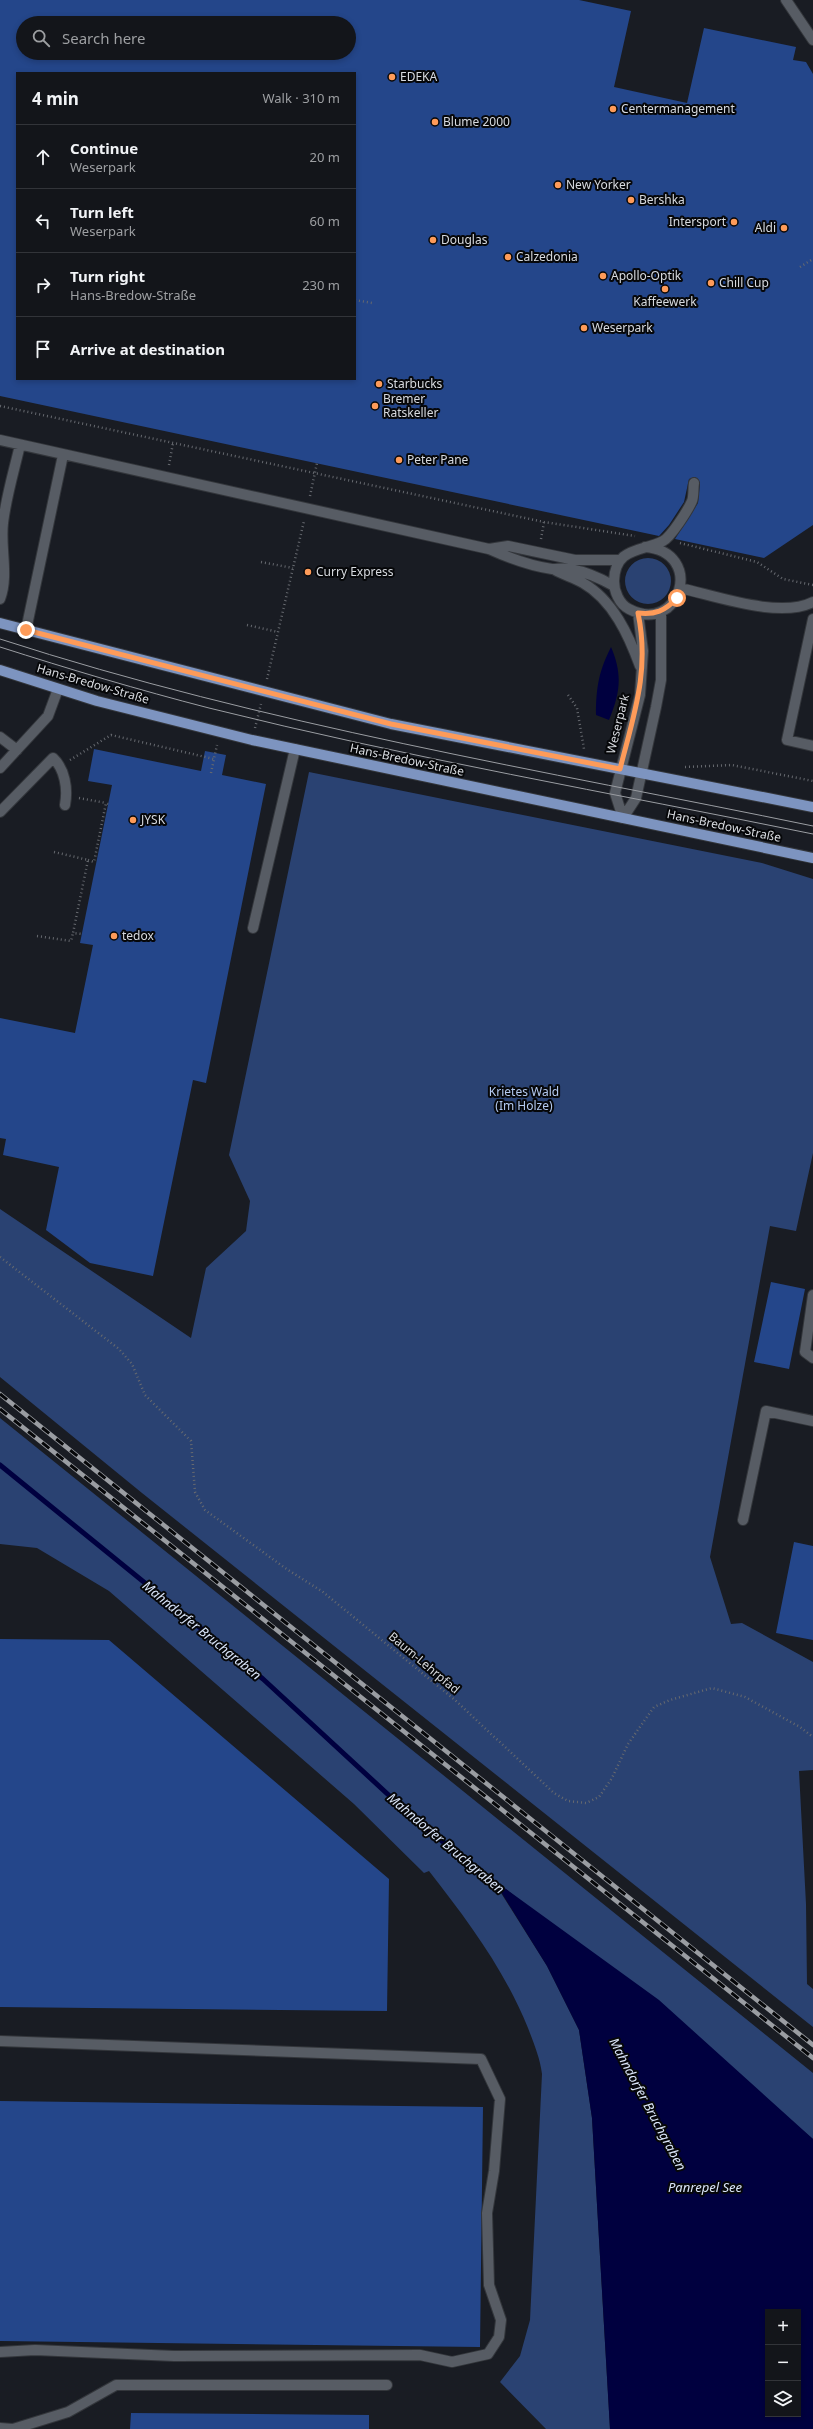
<!DOCTYPE html>
<html lang="en">
<head>
<meta charset="utf-8">
<style>
	:root { --surface:#13151a; --page:#202227; --text:#f1f3f6; --muted:#9d9fa2; --line:#323439 }
	body { margin:0; font-family:"Noto Sans",sans-serif; background:var(--page); color:var(--text) }
	.controls { position:absolute; right:12px; bottom:12px; display:grid; overflow:hidden; border-radius:0px; box-shadow:0 2px 6px #0003 }
	.controls button { width:36px; height:36px; display:grid; place-items:center; padding:0; border:0; border-bottom:1px solid var(--line); background:var(--surface); color:var(--text); font:20px sans-serif }
	.stop { position:absolute; width:12px; height:12px; margin:-9px; border:3px solid #fe9b59; border-radius:50%; background:#fff }
	.stop.end { background:#fe9b59; border-color:#fff; box-shadow:0 1px 4px #0008 }
	.list { margin:0; padding:0; list-style:none }
	h2 { display:flex; justify-content:space-between; align-items:center; height:52px; margin:0; padding:0 16px; font-size:17px }
	h2 small { font-size:13px; font-weight:400; color:var(--muted) }
	.list li { display:grid; grid-template-columns:26px 1fr auto; gap:12px; align-items:center; box-sizing:border-box; height:64px; padding:0 16px; border-top:1px solid var(--line) }
	.list b { display:block; font-size:15px; white-space:nowrap }
	.list p { margin:0; font-size:13px; white-space:nowrap; color:var(--muted) }
	.list em { font-size:13px; font-style:normal; color:var(--muted) }
	.icon { flex:none; width:22px; height:22px; fill:none; stroke:currentColor; stroke-width:2; stroke-linecap:round; stroke-linejoin:round }
	.map { position:relative; flex:none; width:813px; height:2429px; overflow:hidden }
	.search { position:absolute; background:var(--surface); box-shadow:0 2px 6px #0003; left:16px; top:16px; width:340px; height:44px; display:flex; align-items:center; gap:10px; box-sizing:border-box; padding:0 14px; border-radius:22px; color:var(--muted); font-size:15px }
	.panel { position:absolute; background:var(--surface); box-shadow:0 2px 6px #0003; left:16px; top:72px; width:340px; height:308px; border-radius:0px }
	.map>svg:first-child { display:block }
	.green { fill:#2a4272 }
	.water { fill:#00003f; fill-rule:evenodd }
	.lines { fill:none; stroke-linecap:round; stroke-linejoin:round }
	.stream { stroke:#00003f; stroke-width:5 }
	.building { fill:#24468a; fill-rule:evenodd }
	.minor-casing { stroke:#33363b; stroke-width:12 }
	.major-casing { stroke:#33363b; stroke-width:12 }
	.path { stroke:#66696f; stroke-width:2.5; stroke-dasharray:1 3; stroke-linecap:butt }
	.minor { stroke:#575c64; stroke-width:10 }
	.major { stroke:#7d94c0; stroke-width:10 }
	.tram { stroke:#9a9da2; stroke-width:1 }
	.rail-casing { stroke:#9a9da2; stroke-width:4.5 }
	.rail { stroke:#060709; stroke-width:3; stroke-dasharray:9; stroke-linecap:butt }
	.route { stroke:#fe9b59; stroke-width:5 }
	.poi-dot { fill:#fe9b59; stroke:#060709; stroke-width:1.5 }
	.labels { text-anchor:middle; stroke-width:4; stroke-linejoin:round; paint-order:stroke }
	.poi-label { font-size:12px; fill:#d8dbe0; stroke:#060709; text-anchor:start }
	.street-label { font-size:12px; fill:#d8dbe0; stroke:#060709 }
	.park-label { font-size:12px; fill:#b4caf1; stroke:#060709 }
	.water-label { font-size:13px; font-style:italic; fill:#dae5f9; stroke:#060709 }
</style>
</head>
<body>
<div class="map">
<svg width="813" height="2429" viewBox="0 0 813 2429">
	<rect width="100%" height="100%" fill="#191c23"/>
	<!-- green -->
	<path class="green" d="M625 581a23 23 0 1 1 46 0a23 23 0 1 1-46 0Z
		M309,772l453,91 51,16v274l-17,78 -26,-5 -60,331 21,67 11,-1 71,39v108l-14,1 7,133 1,80 6,5v38l-671,-534 -142,-116v-168l191,129 15,-70 40,-37 4,-30 -21,-46z
		M0,1418l813,655v66l-307,-250 -10,-4 51,81 32,64 13,88 18,311h-64l-46,-47 20,-26 10,-36 12,-246c-2,-16 -8,-30 -14,-46 -24,-59 -60,-107 -99,-157l-5,2 -70,-69 -245,-213 -72,-43 -37,-4z"/>
	<!-- water -->
	<path class="water" d="M611,647c12,28 9,46 -2,73l-13,-5c0,-28 3,-44 15,-68z
		M496,1884l10,5 153,111 154,139v290h-203l-18,-311 -13,-88 -32,-64zM768,2312h30v102h-30z"/>
	<g class="lines">
		<!-- stream -->
		<path class="stream" d="M0,1465l263,214 144,133 93,77"/>
	</g>
	<!-- building -->
	<path class="building" d="M0,0h579l52,11 -17,76 73,16 17,-75 92,19 -3,13 13,2 7,12v451l-49,33 -89,-19 23,-36 2,-20 -5,-6 -6,2 -5,23 -15,23 -10,11 -659,-140zM23,23h326v30h-326zM17,73h338v306h-338z
		M94,749l107,22 4,-20 21,4 -4,20 44,9 -60,299 -13,-3 -40,196 -63,-13 -44,-33 13,-63 -56,-12 3,-16 -6,-1v-120l75,15 18,-88 -13,-2 32,-158 -24,-4z
		M771,1282l34,7 -16,80 -35,-7z
		M794,1542l19,4v94l-37,-7z
		M0,1639l109,1 280,239 -2,132 -387,-4z
		M0,2101l483,6 -3,240 -480,-6z
		M131,2413l238,2v14h-239z"/>
	<g class="lines">
		<defs>
			<path id="minor" d="M786,0l27,40
				M0,440l489,109c20,9 41,17 63,20 6,0 12,-1 18,0 17,3 30,9 44,17
				M645,547c61,5 35,89 -16,62 -10,-5 -15,-18 -15,-28 1,-34 27,-29 49,-40 8,-4 25,-31 29,-40 2,-5 1,-12 2,-18
				M489,549l19,-3 67,14h45
				M555,570c9,5 19,8 28,13 30,17 46,53 57,83
				M680,588c36,8 100,31 133,14
				M0,599c9,-24 0,-50 3,-76 3,-26 11,-52 17,-78
				M813,619l-26,121 26,6
				M26,630l37,-175
				M0,737l17,13
				M0,768l48,-52 10,-27
				M0,812l53,-54c12,11 15,31 12,47
				M623,818l13,-20 20,-91 5,-27v-68
				M623,818l-8,-25 25,-98 3,-44 -5,-38
				M253,928l42,-179
				M813,1295l-8,57 8,6
				M743,1520l23,-109 47,10
				M0,2041l481,18 19,40 -6,72 -7,42 2,72 12,35 -2,17 -11,17 -36,8 -32,-7 -246,1 -139,-6 -35,2
				M0,2428l13,1 55,-17 48,-27h271"/>
			<path id="major" d="M0,623l391,101 422,83
				M0,670l97,31 155,39 561,118"/>
		</defs>
		<!-- minor casing -->
		<use href="#minor" class="minor-casing"/>
		<!-- major casing -->
		<use href="#major" class="major-casing"/>
		<!-- path -->
		<path class="path" d="M800,267l13,-8
			M355,300l17,3
			M0,406l544,116 91,14
			M169,465l4,-22
			M310,496l7,-33
			M541,539l3,-17
			M680,543l77,19 26,17 30,6
			M261,562l32,6
			M247,625l31,7
			M267,679l37,-158
			M568,695l9,13 7,41
			M255,728l6,-24
			M70,760l41,-25 103,24
			M685,767l47,-2 81,16
			M211,773l6,-28
			M79,798l27,5
			M54,852l34,8 -15,73 9,1
			M88,860l6,2 12,-59 2,1
			M37,936l34,5 2,-8
			M0,1257l119,92 13,15 13,31 46,46 4,51 10,18 80,58 38,24 132,108 99,93 14,8 18,2 13,-6 13,-19 16,-34 26,-37 16,-7 42,-12 33,9 55,30 13,10"/>
		<!-- minor -->
		<use href="#minor" class="minor"/>
		<!-- major -->
		<use href="#major" class="major"/>
		<!-- tram -->
		<path class="tram" d="M0,639c265,86 541,131 813,187
			M0,647c69,22 139,43 209,61 200,50 403,85 604,126"/>
		<defs>
			<path id="rail" d="M0,1394l813,651
				M0,1409l813,649"/>
		</defs>
		<!-- rail casing -->
		<use href="#rail" class="rail-casing"/>
		<!-- rail -->
		<use href="#rail" class="rail"/>
	</g>
	<g class="lines">
		<!-- route -->
		<path class="route" d="M26,630l365,94 229,45c14,-55 30,-99 18,-156 17,2 27,-2 39,-15"/>
	</g>
	<!-- markers -->
	<g class="poi-dot">
		<circle cx="392" cy="77" r="4"/>
		<circle cx="613" cy="109" r="4"/>
		<circle cx="435" cy="122" r="4"/>
		<circle cx="558" cy="185" r="4"/>
		<circle cx="631" cy="200" r="4"/>
		<circle cx="734" cy="222" r="4"/>
		<circle cx="784" cy="228" r="4"/>
		<circle cx="433" cy="240" r="4"/>
		<circle cx="508" cy="257" r="4"/>
		<circle cx="603" cy="276" r="4"/>
		<circle cx="711" cy="283" r="4"/>
		<circle cx="665" cy="289" r="4"/>
		<circle cx="584" cy="328" r="4"/>
		<circle cx="379" cy="384" r="4"/>
		<circle cx="375" cy="406" r="4"/>
		<circle cx="399" cy="460" r="4"/>
		<circle cx="308" cy="572" r="4"/>
		<circle cx="133" cy="820" r="4"/>
		<circle cx="114" cy="936" r="4"/>
	</g>
	<g class="labels">
		<!-- poi labels -->
		<g class="poi-label">
			<text x="400" y="81">EDEKA</text>
			<text x="621" y="113">Centermanagement</text>
			<text x="443" y="126">Blume 2000</text>
			<text x="566" y="189">New Yorker</text>
			<text x="639" y="204">Bershka</text>
			<text x="726" y="226" text-anchor="end">Intersport</text>
			<text x="776" y="232" text-anchor="end">Aldi</text>
			<text x="441" y="244">Douglas</text>
			<text x="516" y="261">Calzedonia</text>
			<text x="611" y="280">Apollo-Optik</text>
			<text x="719" y="287">Chill Cup</text>
			<text x="665" y="306" text-anchor="middle">Kaffeewerk</text>
			<text x="592" y="332">Weserpark</text>
			<text x="387" y="388">Starbucks</text>
			<text x="383" y="403">Bremer<tspan x="383" dy="14">Ratskeller</tspan></text>
			<text x="407" y="464">Peter Pane</text>
			<text x="316" y="576">Curry Express</text>
			<text x="141" y="824">JYSK</text>
			<text x="122" y="940">tedox</text>
		</g>
		<!-- street labels -->
		<g class="street-label">
			<text transform="translate(93 684) rotate(16)" y="4">Hans-Bredow-Straße</text>
			<text transform="translate(618 724) rotate(-76)" y="4">Weserpark</text>
			<text transform="translate(407 760) rotate(12)" y="4">Hans-Bredow-Straße</text>
			<text transform="translate(724 826) rotate(12)" y="4">Hans-Bredow-Straße</text>
			<text transform="translate(424 1663) rotate(40)" y="4">Baum-Lehrpfad</text>
		</g>
		<!-- park labels -->
		<g class="park-label">
			<text x="524" y="1096">Krietes Wald<tspan x="524" dy="14">(Im Holze)</tspan></text>
		</g>
		<!-- water labels -->
		<g class="water-label">
			<text transform="translate(202 1630) rotate(39)" y="5">Mahndorfer Bruchgraben</text>
			<text transform="translate(446 1843) rotate(40)" y="5">Mahndorfer Bruchgraben</text>
			<text transform="translate(648 2104) rotate(62)" y="5">Mahndorfer Bruchgraben</text>
			<text x="705" y="2192">Panrepel See</text>
		</g>
	</g>
</svg>
<div class="controls">
<button>+</button>
<button>−</button>
<button><svg class="icon" aria-label="layers" viewBox="0 0 24 24"><path d="M12 4l9 5-9 5-9-5zM3 14l9 5 9-5"/></svg></button>
</div>
<div class="stop" style="left:677px;top:598px"></div>
<div class="stop end" style="left:26px;top:630px"></div>
<div class="search"><svg class="icon" aria-label="search" viewBox="0 0 24 24"><circle cx="10" cy="10" r="6"/><path d="M15 15l6 6"/></svg>Search here</div>
<section class="panel">
<h2>4 min<small>Walk · 310 m</small></h2>
<ul class="list">
<li><svg class="icon" aria-label="ahead" viewBox="0 0 24 24"><path d="M12 20V5M6 11l6-6 6 6"/></svg><div><b>Continue</b><p>Weserpark</p></div><em>20 m</em></li>
<li><svg class="icon" aria-label="left" viewBox="0 0 24 24"><path d="M17 20v-9H6M10 6l-5 5 5 5"/></svg><div><b>Turn left</b><p>Weserpark</p></div><em>60 m</em></li>
<li><svg class="icon" aria-label="right" viewBox="0 0 24 24"><path d="M7 20v-9h11M14 6l5 5-5 5"/></svg><div><b>Turn right</b><p>Hans-Bredow-Straße</p></div><em>230 m</em></li>
<li><svg class="icon" aria-label="arrive" viewBox="0 0 24 24"><path d="M6 21V4h12l-3 4 3 4H6"/></svg><div><b>Arrive at destination</b></div></li>
</ul>
</section>
</div>
</body>
</html>
